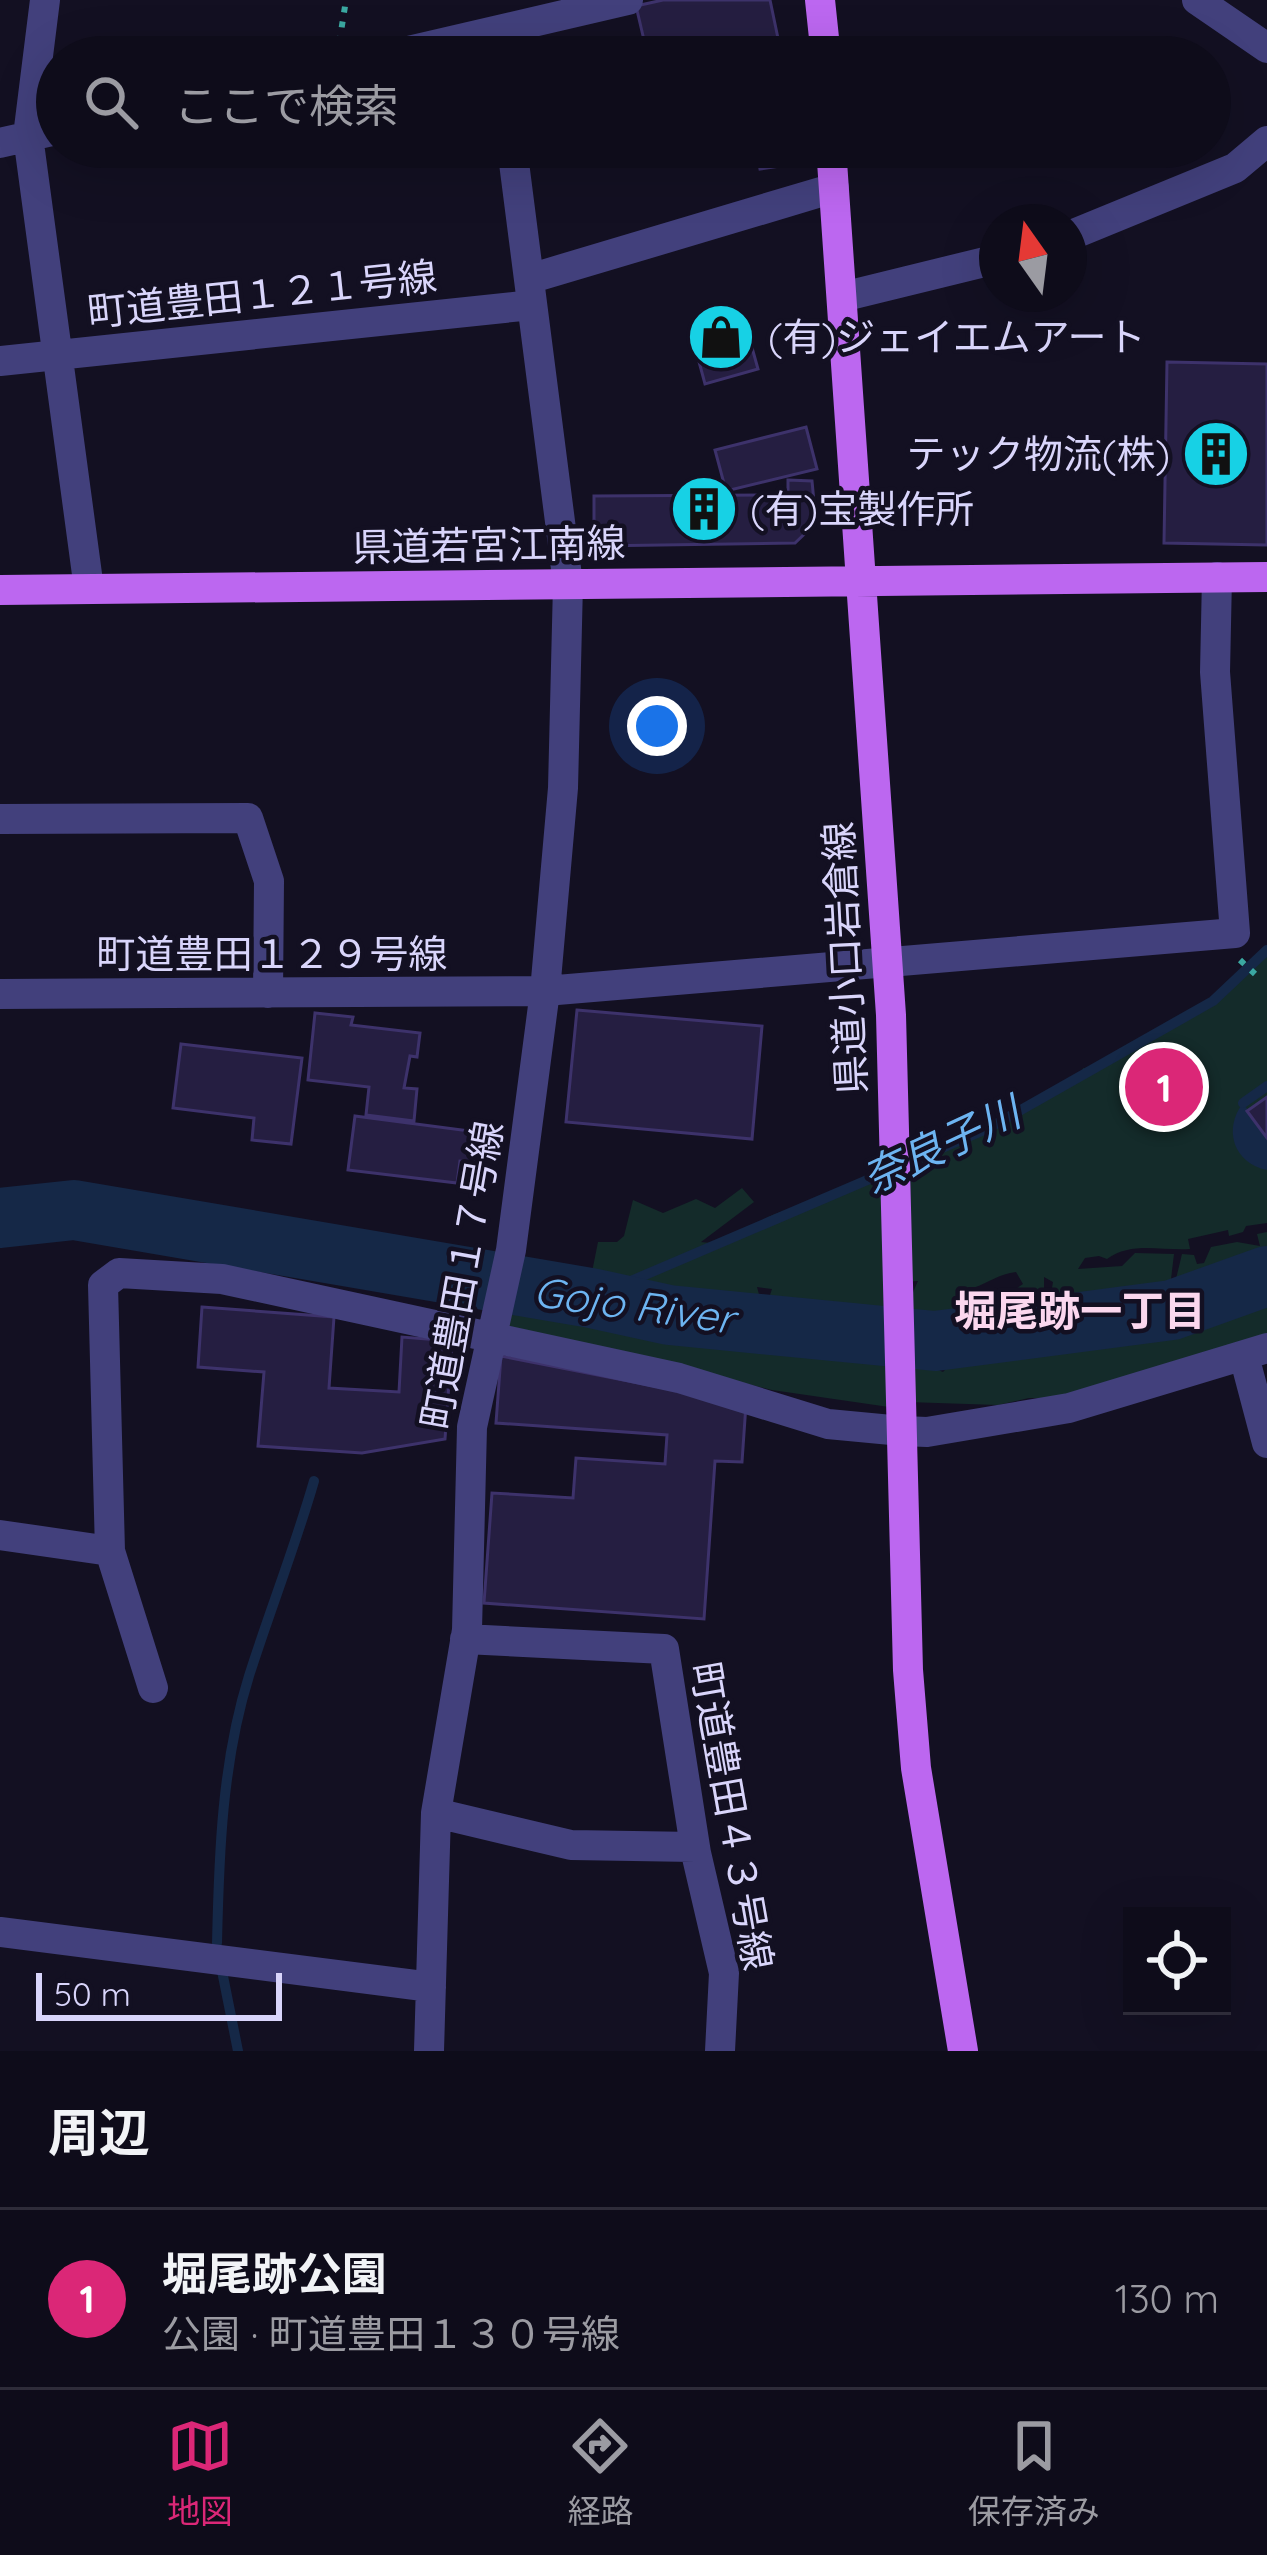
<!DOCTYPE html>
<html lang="ja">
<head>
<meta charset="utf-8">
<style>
	:root { --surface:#0e0c1a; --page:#1c1a27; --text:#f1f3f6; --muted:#9b9ba2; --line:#2e2c39; --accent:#db2777 }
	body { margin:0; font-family:Quicksand,"Noto Sans JP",sans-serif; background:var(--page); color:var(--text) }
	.controls { position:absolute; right:36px; bottom:36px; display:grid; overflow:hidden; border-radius:0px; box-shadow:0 12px 48px #0002 }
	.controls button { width:108px; height:108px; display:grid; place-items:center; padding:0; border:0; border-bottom:3px solid var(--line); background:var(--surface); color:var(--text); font:60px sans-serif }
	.compass { position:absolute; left:979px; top:204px; width:108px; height:108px; border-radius:50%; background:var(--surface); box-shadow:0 12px 48px #0002; rotate:346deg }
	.scale { position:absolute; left:36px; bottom:30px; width:246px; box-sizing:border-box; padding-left:12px; border:6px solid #d9d5fb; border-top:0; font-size:33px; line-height:42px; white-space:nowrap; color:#d9d5fb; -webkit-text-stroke:9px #131022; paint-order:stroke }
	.you { position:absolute; left:657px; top:726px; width:42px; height:42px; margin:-30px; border:9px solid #fff; border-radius:50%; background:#1a73e8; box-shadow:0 0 0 18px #1a73e833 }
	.badge { display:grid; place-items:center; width:78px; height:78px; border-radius:50%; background:var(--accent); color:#fff; font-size:39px; font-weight:700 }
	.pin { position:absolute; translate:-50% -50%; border:6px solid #fff; box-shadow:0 3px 12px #0006 }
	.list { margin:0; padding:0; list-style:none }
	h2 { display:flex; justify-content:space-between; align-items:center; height:156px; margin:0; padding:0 48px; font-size:51px }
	h2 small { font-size:39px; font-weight:400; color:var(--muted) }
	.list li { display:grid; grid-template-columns:78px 1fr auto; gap:36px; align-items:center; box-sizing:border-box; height:180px; padding:0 48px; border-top:3px solid var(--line) }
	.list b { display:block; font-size:45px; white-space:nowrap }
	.list p { margin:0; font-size:39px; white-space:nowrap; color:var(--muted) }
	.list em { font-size:39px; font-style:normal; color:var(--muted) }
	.icon { flex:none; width:66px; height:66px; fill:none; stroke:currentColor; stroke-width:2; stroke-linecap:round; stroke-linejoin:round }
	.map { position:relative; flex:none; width:1267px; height:2051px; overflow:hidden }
	.search { position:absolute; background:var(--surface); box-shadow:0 12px 48px #0002; left:36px; right:36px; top:36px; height:132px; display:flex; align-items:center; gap:30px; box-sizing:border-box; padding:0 42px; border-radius:66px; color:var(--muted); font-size:45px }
	.sheet { height:336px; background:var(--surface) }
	nav { display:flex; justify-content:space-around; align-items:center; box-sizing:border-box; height:168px; border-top:3px solid var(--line); background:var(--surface); font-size:33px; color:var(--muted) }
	nav a { display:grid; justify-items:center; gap:6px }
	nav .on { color:var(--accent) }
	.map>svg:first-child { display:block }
	.green { fill:#142b2a }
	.water { fill:#152847 }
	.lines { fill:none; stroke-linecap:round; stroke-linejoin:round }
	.stream { stroke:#152847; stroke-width:10 }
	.river { stroke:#152847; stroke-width:60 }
	.building { fill:#251e41; stroke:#3d326b; stroke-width:3 }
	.path { stroke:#3ba9a2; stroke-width:6; stroke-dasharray:6 9; stroke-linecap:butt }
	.minor { stroke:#42407c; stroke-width:30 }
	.major { stroke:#bc67f0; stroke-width:30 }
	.labels { text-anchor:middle; stroke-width:9; stroke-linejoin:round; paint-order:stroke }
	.street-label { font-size:39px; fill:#d9d5fb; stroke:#131022 }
	.poi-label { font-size:39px; fill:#d9d5fb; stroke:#131022; text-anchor:start }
	.water-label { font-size:42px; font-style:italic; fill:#6db4f1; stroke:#131022 }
	.neighbourhood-label { font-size:42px; font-weight:bold; fill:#fbd7ee; stroke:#131022 }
</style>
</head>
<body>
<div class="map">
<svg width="1267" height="2051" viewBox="0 0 1267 2051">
	<rect width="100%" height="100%" fill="#131022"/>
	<!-- green -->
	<path class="green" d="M1267,952v271l-21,3 -3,6 -14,4 -1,-6 -40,9 2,10c-28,2 -59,-8 -83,10l-8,-3 -14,2 -7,11 44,-3 13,-13 39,1 -5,42 -35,12 -68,8v-13l-15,-9 2,-12 -9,-5v22l13,14 -12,21 -13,2 -10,-11 -19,-8 2,-21 18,-12 -7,-12c-17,2 -26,10 -43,16l20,20 1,16c-36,10 -63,17 -90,-12l14,-31 -17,1 2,42c-54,13 -91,19 -136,-20l5,-15 -15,-2 4,15 -29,9 -26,-6h-35l-7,-10 -28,8 -46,-21 8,-40h19l7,-6 9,-36 30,13 33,-14 19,9 27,-20 12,14 -53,40c27,4 44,-12 67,-25 16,-8 44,-13 62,-21 72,-31 144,-60 213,-98v-6l38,-17 2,-7 9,1 121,-68z
		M1267,1232v46l-69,-2 -4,16 -19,-9 7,-29 12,1 3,9 7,-1 7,-16 26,-5 23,4 -3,-12z
		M1267,1289v49l-198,60h-40l-31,7 -91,-3 -18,5 -117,-17 -264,-64v-16l17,-19 26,10 34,-9 42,22 34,-6 41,4 39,21 88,11 23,16 39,-10 52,22 10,-11 37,-12 8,11c33,-16 63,-29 100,-24l5,-10 58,-1 18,-9h36l8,-15 23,6 10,-15z"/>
	<!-- water -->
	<path class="water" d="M1243,1103l24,35v32c-34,-7 -44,-41 -24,-67z"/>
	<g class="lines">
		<!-- stream -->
		<path class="stream" d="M1243,1103l24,-17
			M591,1298l398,-170 224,-127 54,-51
			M217,1943c2,-89 5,-181 32,-267 21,-66 46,-129 65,-195
			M222,1971l16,80"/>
		<!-- river -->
		<path class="river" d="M0,1218l74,-8 517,88 78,17 266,26 237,-31 95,-34"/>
	</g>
	<!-- building -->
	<path class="building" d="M663,0h107l9,43 -69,14h-62l-12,-51z
		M756,147h41l3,16 -40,6z
		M744,317l7,27 -53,14 -7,-28z
		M751,344l7,25 -53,15 -7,-26z
		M1167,362l100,2v181l-103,-2z
		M806,427l11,42 -91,22 -11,-41z
		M788,480l24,1 4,42 -21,20 -201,3v-50l194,-1z
		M577,1010l185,16 -10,113 -186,-17z
		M315,1013l38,4 -2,8 69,8 -3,24 -7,-1 -6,32 13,1 -3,32 -48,-6 3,-28 -61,-7z
		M181,1044l121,14 -11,86 -39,-4 2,-22 -81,-10z
		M1267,1097v41l-20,-27z
		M355,1116l130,17 -3,30 -22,-2 -3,22 -109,-13z
		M202,1307l132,10 -5,71 70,4 3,-55 50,4 -7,98 -83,14 -104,-7 6,-74 -66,-5z
		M501,1356l245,48 -4,58 -27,-1 -11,158 -220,-16 8,-110 81,5 3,-40 89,6 2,-29 -171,-12z"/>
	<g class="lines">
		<!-- path -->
		<path class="path" d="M337,57l9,-57
			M1240,960l15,14"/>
		<!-- minor -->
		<path class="minor" d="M45,0l-17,136 61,453
			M1197,0l70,48
			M382,57l246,-57
			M0,143l57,-13
			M1069,236l166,-68 32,-27
			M529,279l305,-91
			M842,297l155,-38
			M0,361l532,-56
			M0,819l248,-1 21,63 -1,112
			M0,994l545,-3 690,-58 -20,-261 2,-95
			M1244,1356l23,87
			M0,1535l110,16 -7,-266 16,-12 103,6 457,99 149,46 74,7 25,1 142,-24 198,-60
			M110,1551l43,137
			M465,1639l199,10 32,204 28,120 -4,78
			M436,1813l135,32 124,2
			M0,1932l431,55
			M429,2051l7,-238 31,-183 5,-203 39,-177 34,-259 18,-203 5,-204 -56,-437"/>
		<!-- major -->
		<path class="major" d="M820,0l6,57
			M831,147l60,868 17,655 8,98 47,283
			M0,590l1267,-13"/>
	</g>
	<!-- icons -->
	<defs>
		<symbol id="shop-disc" viewBox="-11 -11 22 22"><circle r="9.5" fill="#17d1e5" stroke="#131022"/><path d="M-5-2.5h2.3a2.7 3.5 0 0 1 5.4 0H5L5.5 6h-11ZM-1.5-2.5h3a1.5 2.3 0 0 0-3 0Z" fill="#111"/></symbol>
		<symbol id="building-disc" viewBox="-11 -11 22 22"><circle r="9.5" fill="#17d1e5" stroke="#131022"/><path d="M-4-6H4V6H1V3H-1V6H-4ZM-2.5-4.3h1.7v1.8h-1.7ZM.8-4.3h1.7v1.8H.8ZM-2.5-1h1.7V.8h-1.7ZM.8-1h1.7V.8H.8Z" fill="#111"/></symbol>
	</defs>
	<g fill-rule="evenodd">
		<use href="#shop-disc" x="683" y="299" width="76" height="76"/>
		<use href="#building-disc" x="1178" y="416" width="76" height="76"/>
		<use href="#building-disc" x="666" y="471" width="76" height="76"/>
	</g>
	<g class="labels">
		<!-- street labels -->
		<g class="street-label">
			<text transform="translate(262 294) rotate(-6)" y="14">町道豊田１２１号線</text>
			<text transform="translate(489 545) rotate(-1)" y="14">県道若宮江南線</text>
			<text x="272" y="968">町道豊田１２９号線</text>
			<text transform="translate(845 958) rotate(-93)" y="14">県道小口岩倉線</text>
			<text transform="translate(462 1275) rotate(-80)" y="14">町道豊田１７号線</text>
			<text transform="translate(732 1816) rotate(80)" y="14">町道豊田４３号線</text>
		</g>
		<!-- poi labels -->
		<g class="poi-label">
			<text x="768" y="351">(有)ジェイエムアート</text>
			<text x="1170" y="468" text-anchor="end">テック物流(株)</text>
			<text x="750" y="523">(有)宝製作所</text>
		</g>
		<!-- water labels -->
		<g class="water-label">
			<text transform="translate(941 1145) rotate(-25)" y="15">奈良子川</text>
			<text transform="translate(634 1305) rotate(8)" y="15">Gojo River</text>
		</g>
		<!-- neighbourhood labels -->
		<g class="neighbourhood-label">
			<text x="1080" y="1326">堀尾跡一丁目</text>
		</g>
	</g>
</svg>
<div class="controls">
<button><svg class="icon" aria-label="locate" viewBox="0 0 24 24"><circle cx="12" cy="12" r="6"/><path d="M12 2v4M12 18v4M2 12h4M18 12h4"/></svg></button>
</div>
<svg class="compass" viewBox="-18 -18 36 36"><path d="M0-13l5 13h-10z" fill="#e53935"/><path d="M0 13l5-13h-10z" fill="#9b9ba2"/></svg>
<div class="scale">50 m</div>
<div class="you"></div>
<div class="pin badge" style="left:1164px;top:1087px">1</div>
<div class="search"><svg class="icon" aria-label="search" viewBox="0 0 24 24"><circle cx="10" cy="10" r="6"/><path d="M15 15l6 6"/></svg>ここで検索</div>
</div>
<section class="sheet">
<h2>周辺<small></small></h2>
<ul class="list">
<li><span class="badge">1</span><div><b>堀尾跡公園</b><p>公園 · 町道豊田１３０号線</p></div><em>130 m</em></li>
</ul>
</section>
<nav>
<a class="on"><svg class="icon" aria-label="map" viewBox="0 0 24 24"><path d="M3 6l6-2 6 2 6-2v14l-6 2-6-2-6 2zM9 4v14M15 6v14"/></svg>地図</a>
<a><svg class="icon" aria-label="directions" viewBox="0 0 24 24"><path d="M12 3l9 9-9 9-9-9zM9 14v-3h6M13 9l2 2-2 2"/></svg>経路</a>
<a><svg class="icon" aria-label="saved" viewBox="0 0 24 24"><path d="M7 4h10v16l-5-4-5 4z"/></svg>保存済み</a>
</nav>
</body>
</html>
